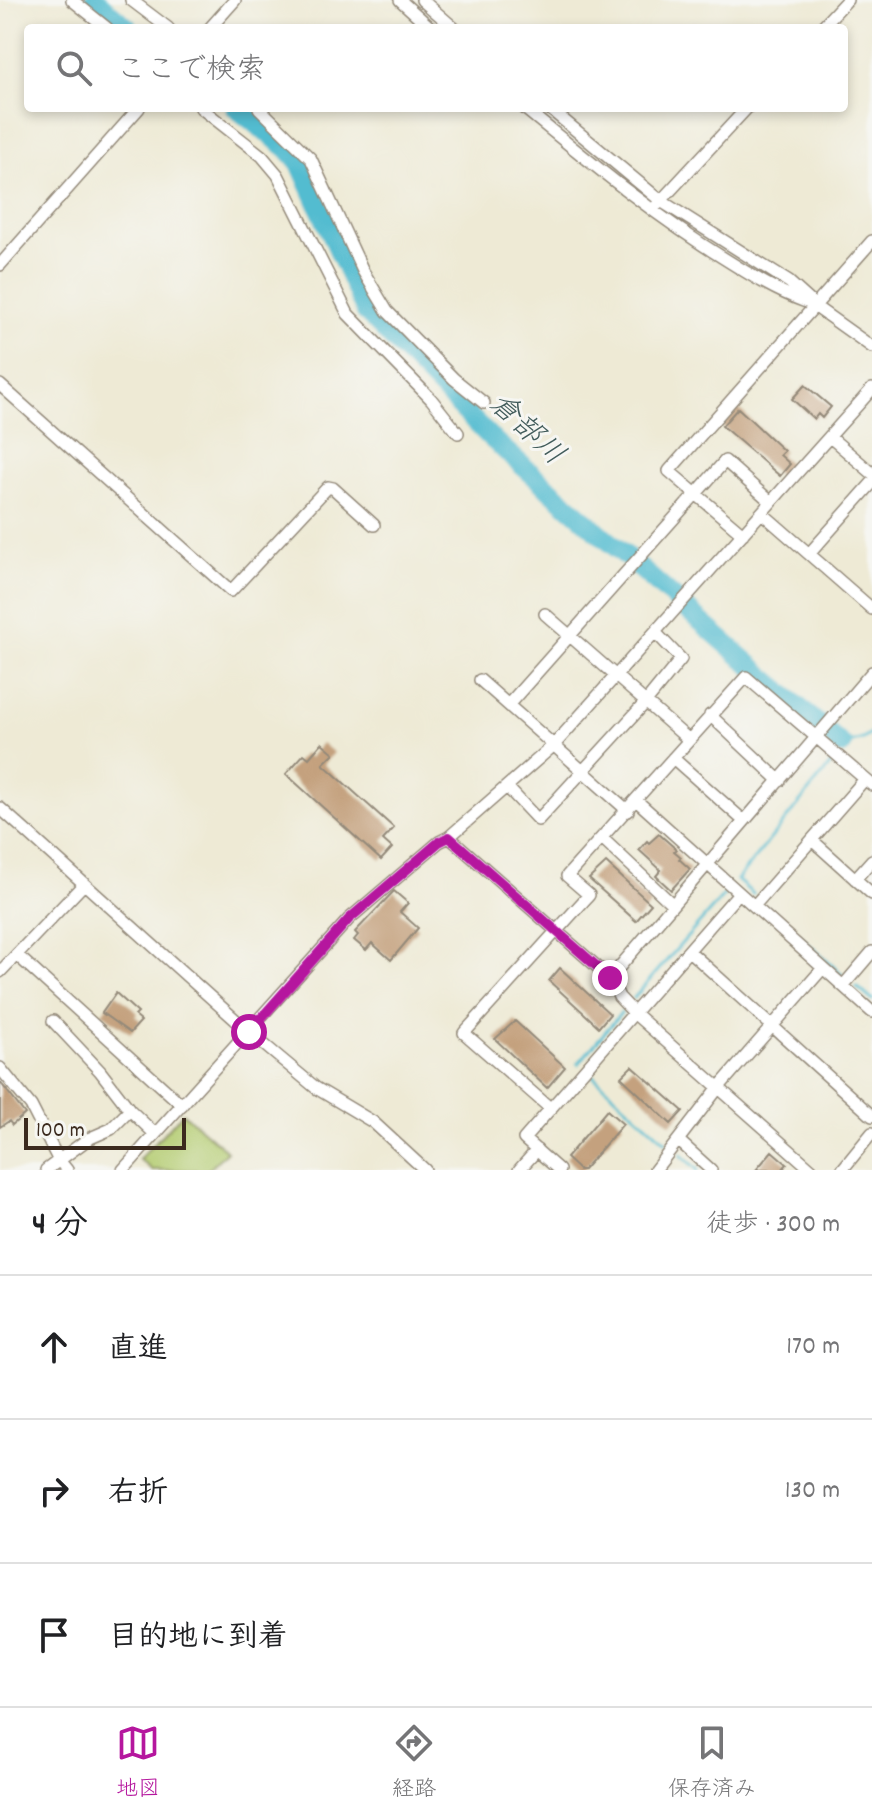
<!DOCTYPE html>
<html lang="ja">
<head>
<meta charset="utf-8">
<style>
	:root { --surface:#fff; --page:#f2f2f2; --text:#202124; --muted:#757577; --line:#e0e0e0; --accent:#b5179e }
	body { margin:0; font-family:Dekko,"Klee One",sans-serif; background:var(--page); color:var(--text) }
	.scale { position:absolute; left:24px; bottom:20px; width:162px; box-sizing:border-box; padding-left:8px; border:4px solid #3b2a1e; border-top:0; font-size:22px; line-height:28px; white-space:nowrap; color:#3b2a1e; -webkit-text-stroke:6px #f6f6f2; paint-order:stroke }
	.stop { position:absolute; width:24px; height:24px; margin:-18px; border:6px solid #b5179e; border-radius:50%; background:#fff }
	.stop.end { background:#b5179e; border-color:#fff; box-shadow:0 2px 8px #0008 }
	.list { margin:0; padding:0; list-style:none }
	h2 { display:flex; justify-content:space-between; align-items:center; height:104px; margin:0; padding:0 32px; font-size:34px }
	h2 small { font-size:26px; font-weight:400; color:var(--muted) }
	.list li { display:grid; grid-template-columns:52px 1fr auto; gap:24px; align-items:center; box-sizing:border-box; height:144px; padding:0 32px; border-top:2px solid var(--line) }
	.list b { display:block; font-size:30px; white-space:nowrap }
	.list em { font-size:26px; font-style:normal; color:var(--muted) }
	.icon { flex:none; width:44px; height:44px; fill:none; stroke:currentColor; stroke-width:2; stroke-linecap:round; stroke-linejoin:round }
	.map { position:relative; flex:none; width:872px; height:1170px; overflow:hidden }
	.search { position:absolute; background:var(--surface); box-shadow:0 4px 12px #0003; left:24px; right:24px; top:24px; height:88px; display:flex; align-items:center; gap:20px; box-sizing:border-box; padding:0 28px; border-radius:8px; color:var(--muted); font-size:30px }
	.sheet { height:536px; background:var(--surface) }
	nav { display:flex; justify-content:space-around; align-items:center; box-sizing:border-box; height:112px; border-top:2px solid var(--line); background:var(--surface); font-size:22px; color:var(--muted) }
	nav a { display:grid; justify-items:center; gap:4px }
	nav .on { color:var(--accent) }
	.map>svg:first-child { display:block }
	.green { fill:#b4cc71; stroke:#787b48; stroke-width:2 }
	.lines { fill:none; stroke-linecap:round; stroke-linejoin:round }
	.stream { stroke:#53bcd0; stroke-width:3 }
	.river { stroke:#53bcd0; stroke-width:20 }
	.building { fill:#c4a17e }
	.minor-casing { stroke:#948a7a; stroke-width:14 }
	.minor { stroke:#fff; stroke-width:11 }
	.route { stroke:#b5179e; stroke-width:10 }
	.labels { text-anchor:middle; stroke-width:6; stroke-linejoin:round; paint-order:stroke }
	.water-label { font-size:30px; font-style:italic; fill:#435d5c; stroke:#f6f6f2 }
</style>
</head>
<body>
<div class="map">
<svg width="872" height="1170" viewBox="0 0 872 1170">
	<rect width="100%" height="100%" fill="#f6f6f2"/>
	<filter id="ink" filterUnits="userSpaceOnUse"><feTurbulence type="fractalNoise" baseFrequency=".0125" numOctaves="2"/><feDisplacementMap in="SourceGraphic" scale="16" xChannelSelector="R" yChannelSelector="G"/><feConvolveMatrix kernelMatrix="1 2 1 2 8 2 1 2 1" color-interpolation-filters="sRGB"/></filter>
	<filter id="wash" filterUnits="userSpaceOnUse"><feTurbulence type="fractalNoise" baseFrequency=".006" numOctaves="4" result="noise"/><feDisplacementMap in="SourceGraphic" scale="32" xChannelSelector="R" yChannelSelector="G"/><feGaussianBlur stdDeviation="1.8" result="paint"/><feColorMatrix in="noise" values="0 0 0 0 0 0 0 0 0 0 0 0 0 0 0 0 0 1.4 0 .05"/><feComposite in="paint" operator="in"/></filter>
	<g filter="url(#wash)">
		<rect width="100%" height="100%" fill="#eeead5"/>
		<!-- green -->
		<path class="green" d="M183,1113l44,38 -19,19h-56l-13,-11z"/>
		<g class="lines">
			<!-- stream -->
			<path class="stream" d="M839,751l3,-6 21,-6 9,-6
				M753,894l-16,-14 99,-122
				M767,907l75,67
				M857,987l15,13
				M634,998l90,-103
				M578,1064l43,-51
				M593,1076l73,66
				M681,1155l17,15"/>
			<!-- river -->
			<path class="river" d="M94,0l34,28
				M236,108l52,41 12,14 66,149 125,126 351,307"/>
		</g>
		<g id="blocks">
			<!-- building -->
			<path class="building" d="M805,385l26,22 -9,11 -4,-4 -4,5 -22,-20z
				M738,408l46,43 -4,4 10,9 -10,12 -58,-50z
				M322,743l12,10 -11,11 71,64 -11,12 9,8 -11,12 -95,-86 18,-20 5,4z
				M659,834l17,15 -2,2 7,6 -2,2 11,10 -19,21 -15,-14 5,-6 -22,-20 8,-9 2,2z
				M606,863l45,41 -15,17 -47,-42z
				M394,891l14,12 -8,9 18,16 -27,32 -19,-17 -6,7 -12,-10 4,-5 -3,-3z
				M560,968l50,46 -11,13 -50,-46z
				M116,993l22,20 -3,3 6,5 -11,12 -28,-20z
				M515,1021l50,46 -18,21 -52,-49z
				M632,1066l51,45 -12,13 -50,-47z
				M0,1082l25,32 -13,11 -3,-4 -9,6z
				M607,1110l16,14 -40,46h-4l-13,-12z
				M772,1151l15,13 -5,6h-26z"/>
		</g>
	</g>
	<g filter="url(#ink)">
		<use href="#blocks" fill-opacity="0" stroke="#948a7a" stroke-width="2"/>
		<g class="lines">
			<defs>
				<path id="minor" d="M72,0l35,28
					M131,0l37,28
					M400,0l31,28
					M422,0l32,28
					M210,28l25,-28
					M821,28l26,-28
					M201,108l61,48 16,19 70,139 83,85 27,34
					M259,108l52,51 52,112 24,40 67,68 30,24
					M524,108c65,53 129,107 201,151 27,17 51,32 81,43
					M549,108l112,93 128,81 31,28 52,37
					M657,205l90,-97
					M0,265l139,-157
					M0,385l231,206 97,-104 5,1 41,37
					M830,437l42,36
					M762,513l110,96
					M743,534l-74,-63 203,-230
					M809,554l63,-71
					M545,614l144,126
					M480,680l148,131
					M509,704l216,-243 46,41
					M710,715l70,66
					M673,758l71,63
					M507,787l31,33 108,-118 35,-43 -25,-26
					M637,801l235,211
					M0,808l249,224 67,56 57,34 52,48
					M449,837l161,141
					M603,839l69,65
					M812,840l60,54
					M855,879l17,-19
					M754,906l111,-127
					M689,951l183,165
					M17,955l165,150
					M0,972l83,-87
					M843,986l29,-34
					M53,1021l47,50 30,39 25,24
					M0,1068l31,38 27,53 9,11
					M551,1109l-87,-76 125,-138 -22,-19 179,-199 126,108
					M679,1141l32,29
					M46,1170l42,-31 23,-10 19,-19
					M123,1170l226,-251 90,-77 10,-5 105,-92 318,-356
					M519,1170l18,-20
					M559,1170l-35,-31 214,-245
					M655,1170l64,-83 104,-119
					M812,1170l-177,-156 -16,-17 -9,-19 262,-306
					M842,1170l30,-37"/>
			</defs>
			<!-- minor casing -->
			<use href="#minor" class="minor-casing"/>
			<!-- minor -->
			<use href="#minor" class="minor"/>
		</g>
	</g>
	<g class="lines" filter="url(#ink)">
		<!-- route -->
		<path class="route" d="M249,1032l100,-113 90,-77 10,-5 161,141"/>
	</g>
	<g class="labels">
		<!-- water labels -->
		<g class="water-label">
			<text transform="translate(528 428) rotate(43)" y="10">倉部川</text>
		</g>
	</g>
</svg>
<div class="scale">100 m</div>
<div class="stop" style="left:249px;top:1032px"></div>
<div class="stop end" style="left:610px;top:978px"></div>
<div class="search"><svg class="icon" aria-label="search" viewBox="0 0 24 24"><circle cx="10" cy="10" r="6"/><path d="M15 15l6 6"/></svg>ここで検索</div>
</div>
<section class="sheet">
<h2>4 分<small>徒歩 · 300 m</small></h2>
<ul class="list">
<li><svg class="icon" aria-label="ahead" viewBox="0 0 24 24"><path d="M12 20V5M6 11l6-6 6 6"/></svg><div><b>直進</b></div><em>170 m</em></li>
<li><svg class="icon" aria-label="right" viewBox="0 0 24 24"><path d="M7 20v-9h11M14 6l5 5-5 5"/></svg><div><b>右折</b></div><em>130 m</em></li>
<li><svg class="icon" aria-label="arrive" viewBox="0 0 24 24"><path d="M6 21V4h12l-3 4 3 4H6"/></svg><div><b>目的地に到着</b></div></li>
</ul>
</section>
<nav>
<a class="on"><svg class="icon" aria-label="map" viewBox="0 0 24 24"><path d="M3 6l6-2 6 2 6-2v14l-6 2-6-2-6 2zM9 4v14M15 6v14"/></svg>地図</a>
<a><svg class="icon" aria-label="directions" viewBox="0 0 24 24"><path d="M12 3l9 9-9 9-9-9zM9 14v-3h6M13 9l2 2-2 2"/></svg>経路</a>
<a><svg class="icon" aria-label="saved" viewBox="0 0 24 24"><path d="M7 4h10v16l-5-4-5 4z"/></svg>保存済み</a>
</nav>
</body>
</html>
